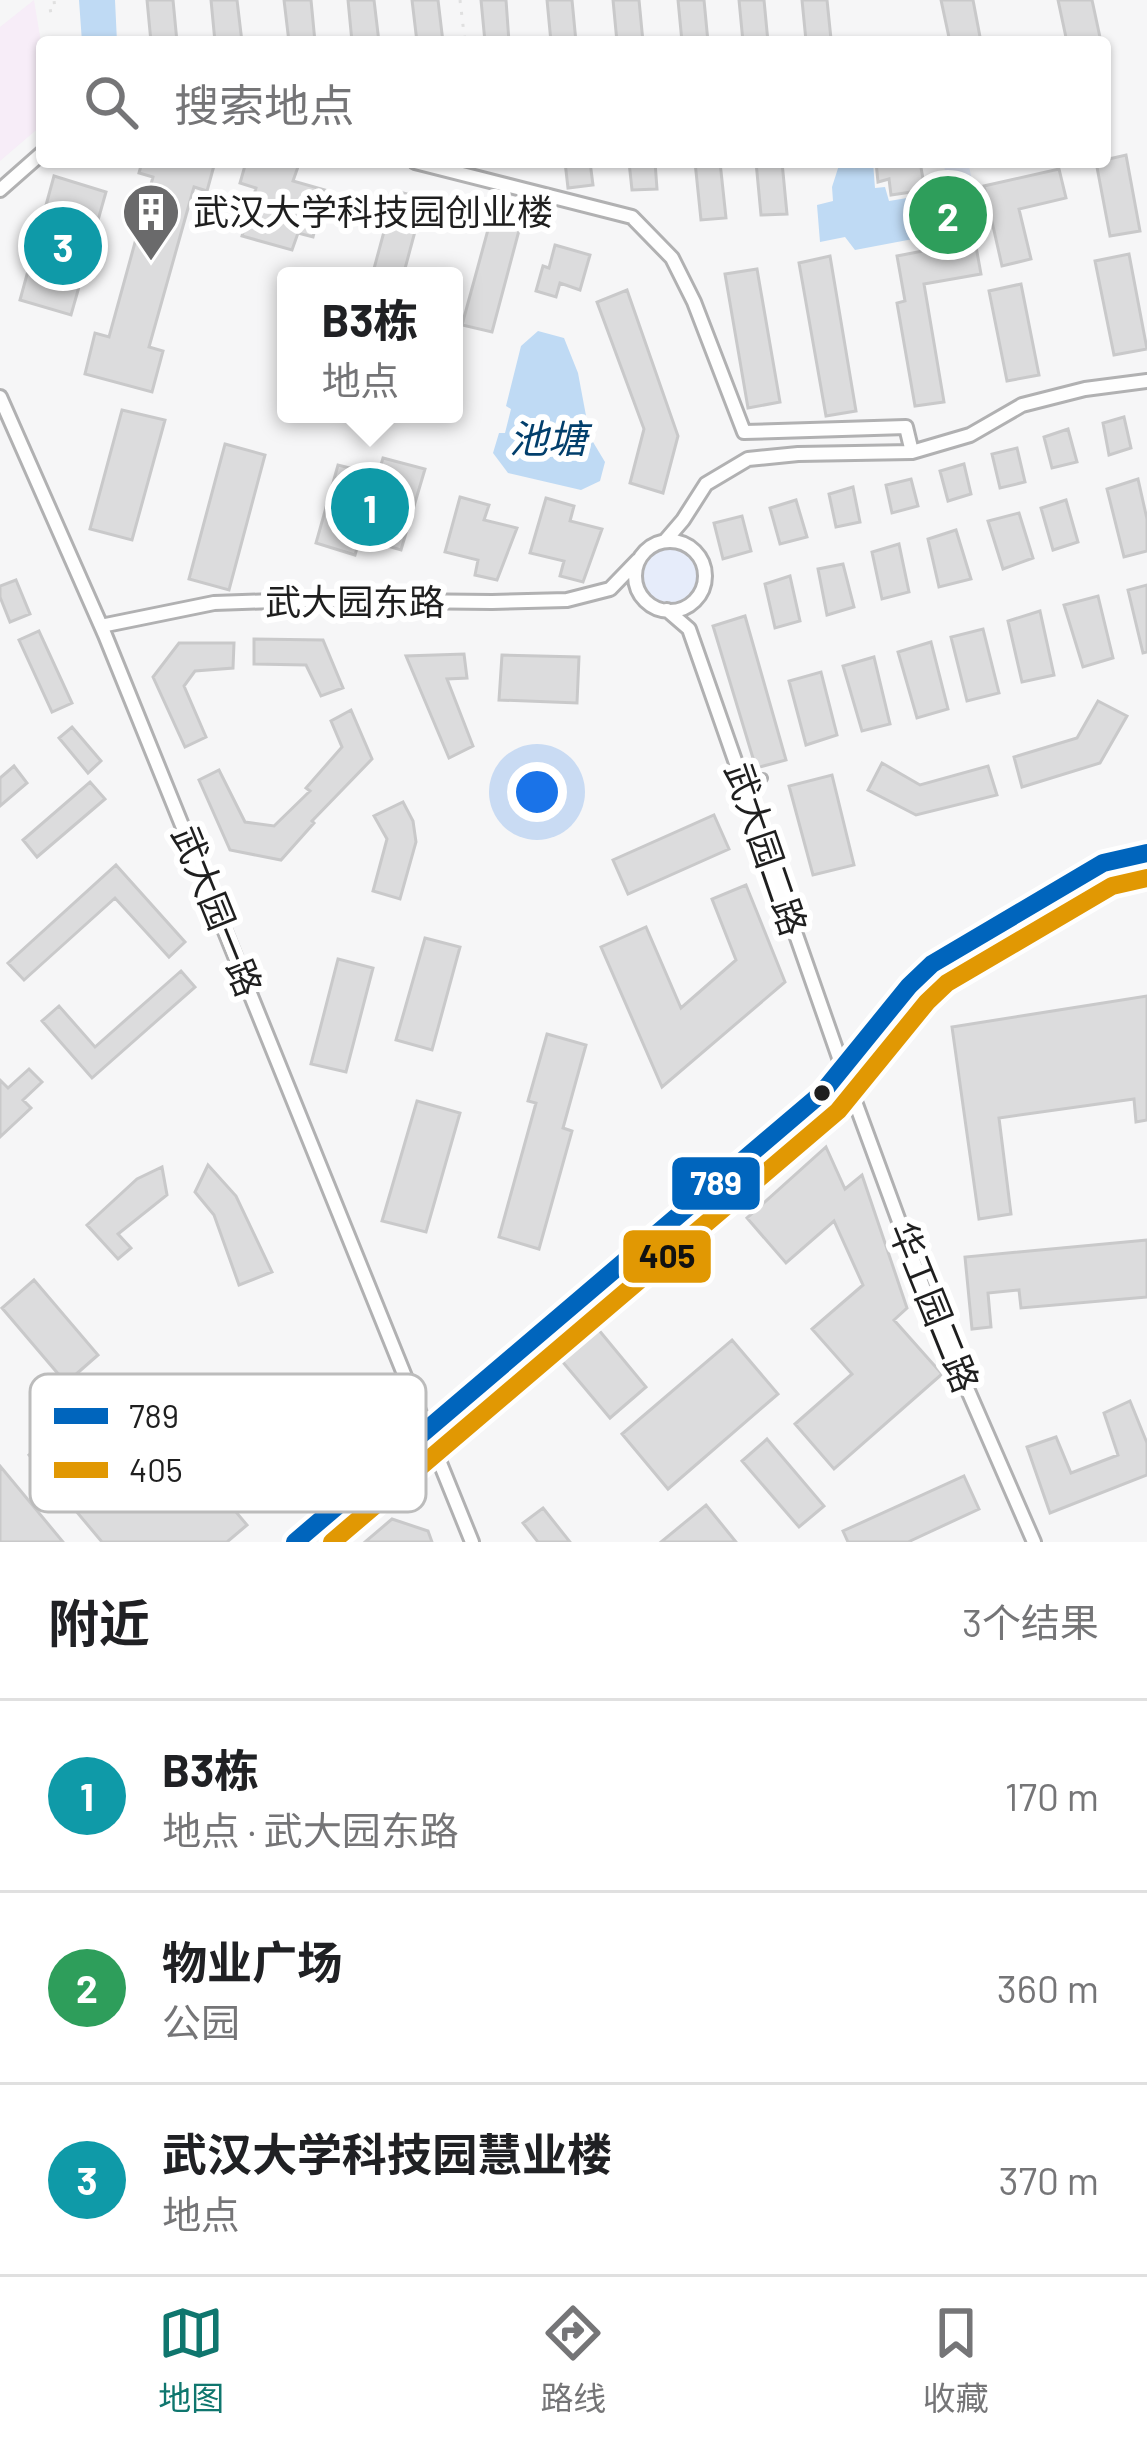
<!DOCTYPE html>
<html lang="zh">
<head>
<meta charset="utf-8">
<style>
	:root { --surface:#fff; --page:#f2f2f2; --text:#202124; --muted:#757577; --line:#e0e0e0; --accent:#0f766e }
	body { margin:0; font-family:Barlow,"Noto Sans SC",sans-serif; background:var(--page); color:var(--text) }
	.you { position:absolute; left:537px; top:792px; width:42px; height:42px; margin:-30px; border:9px solid #fff; border-radius:50%; background:#1a73e8; box-shadow:0 0 0 18px #1a73e833 }
	.badge { display:grid; place-items:center; width:78px; height:78px; border-radius:50%; background:var(--accent); color:#fff; font-size:39px; font-weight:700 }
	.pin { position:absolute; translate:-50% -50%; border:6px solid #fff; box-shadow:0 3px 12px #0006 }
	.popup { position:absolute; left:277px; top:267px; width:186px; height:156px; box-sizing:border-box; display:grid; place-content:center; border-radius:12px; background:var(--surface); filter:drop-shadow(0 3px 9px #0005); font-size:39px; white-space:nowrap; color:var(--muted) }
	.popup b { font-size:45px; color:var(--text) }
	.popup::after { content:''; position:absolute; left:50%; top:100%; margin-left:-24px; border:24px solid transparent; border-top-color:var(--surface) }
	.list { margin:0; padding:0; list-style:none }
	h2 { display:flex; justify-content:space-between; align-items:center; height:156px; margin:0; padding:0 48px; font-size:51px }
	h2 small { font-size:39px; font-weight:400; color:var(--muted) }
	.list li { display:grid; grid-template-columns:78px 1fr auto; gap:36px; align-items:center; box-sizing:border-box; height:192px; padding:0 48px; border-top:3px solid var(--line) }
	.list b { display:block; font-size:45px; white-space:nowrap }
	.list p { margin:0; font-size:39px; white-space:nowrap; color:var(--muted) }
	.list em { font-size:39px; font-style:normal; color:var(--muted) }
	.icon { flex:none; width:66px; height:66px; fill:none; stroke:currentColor; stroke-width:2; stroke-linecap:round; stroke-linejoin:round }
	.map { position:relative; flex:none; width:1147px; height:1542px; overflow:hidden }
	.search { position:absolute; background:var(--surface); box-shadow:0 3px 9px #0004; left:36px; right:36px; top:36px; height:132px; display:flex; align-items:center; gap:30px; box-sizing:border-box; padding:0 42px; border-radius:12px; color:var(--muted); font-size:45px }
	.sheet { height:732px; background:var(--surface) }
	nav { display:flex; justify-content:space-around; align-items:center; box-sizing:border-box; height:168px; border-top:3px solid var(--line); background:var(--surface); font-size:33px; color:var(--muted) }
	nav a { display:grid; justify-items:center; gap:6px }
	nav .on { color:var(--accent) }
	.map>svg:first-child { display:block }
	.commercial { fill:#f7edf8 }
	.green { fill:#e6ecfa }
	.water { fill:#bfdaf4 }
	.building { fill:#dcdcdd; stroke:#c9c9ca; stroke-width:3 }
	.lines { fill:none; stroke-linecap:round; stroke-linejoin:round }
	.lane-casing { stroke:#b1b1b2; stroke-width:12 }
	.street-casing { stroke:#b1b1b2; stroke-width:18 }
	.secondary-casing { stroke:#b1b1b2; stroke-width:22 }
	.path { stroke:#e0e0e0; stroke-width:3; stroke-dasharray:3 9; stroke-linecap:butt }
	.lane { stroke:#fefefe; stroke-width:6 }
	.street { stroke:#fefefe; stroke-width:12 }
	.secondary { stroke:#fefefe; stroke-width:16 }
	.bus-1-casing { stroke:#fff; stroke-width:27 }
	.bus-2-casing { stroke:#fff; stroke-width:27 }
	.bus-1 { stroke:#0065bd; stroke-width:18 }
	.bus-2 { stroke:#e19803; stroke-width:18 }
	.bus-dot { fill:#1f1f1f; stroke:#fff; stroke-width:4.5 }
	.labels { text-anchor:middle; stroke-width:12; stroke-linejoin:round; paint-order:stroke }
	.poi-label { font-size:36px; fill:#1f1f1f; stroke:#fff; text-anchor:start }
	.street-label { font-size:36px; fill:#1f1f1f; stroke:#fff }
	.water-label { font-size:39px; font-style:italic; fill:#023f6c; stroke:#fff }
	.key { fill:#fff; stroke:#bcbcbc; stroke-width:3 }
	.key-label { font-size:33px; fill:#1f1f1f }
	.line-badge { stroke:#fff; stroke-width:4.5 }
	.badge-label { font-size:33px; text-anchor:middle; font-weight:bold; fill:#fff }
	.pale-badge-label { font-size:33px; text-anchor:middle; font-weight:bold; fill:#111 }
</style>
</head>
<body>
<div class="map">
<svg width="1147" height="1542" viewBox="0 0 1147 1542">
	<rect width="100%" height="100%" fill="#f6f6f7"/>
	<!-- commercial -->
	<path class="commercial" d="M34,0l8,48v77l-42,36v-134z"/>
	<!-- green -->
	<path class="green" d="M943,162h25l15,67 -64,15 -5,-43 17,-4 -2,-18 17,-4z
		M641 575a29 29 0 1 1 58 0a29 29 0 1 1-58 0Z"/>
	<!-- water -->
	<path class="water" d="M79,0h36l2,42h-35z
		M840,162h33l2,26 10,-1 4,14 18,-3 6,41 -58,11 -10,-13 -25,5 -3,-37 16,-4 -1,-14z
		M538,331l26,7 14,35 12,64 15,25 -5,19 -19,9 -73,-17 -15,-20 6,-20h6l6,-24 -5,-3 15,-60z"/>
	<!-- building -->
	<path class="building" d="M147,0h26l4,42h-26z
		M211,0h26l5,42h-27z
		M284,0h27l4,42h-26z
		M348,0h26l5,42h-27z
		M412,0h26l5,42h-26z
		M481,0h25l3,42h-24z
		M547,0h25l4,42h-25z
		M613,0h26l4,42h-26z
		M678,0h26l4,42h-26z
		M739,0h25l4,42h-25z
		M802,0h25l4,39 -25,2z
		M941,0h32l8,42h-31z
		M1058,0h34l9,42h-34z
		M1126,155l14,76 -30,5 -14,-74z
		M142,162h73l-8,29 -13,-4 -45,160 14,4 -11,41 -67,-18 10,-41 14,4 44,-160 -14,-4z
		M246,162l53,2 -6,17 32,9 -12,47 -15,-4 -6,17 -50,-14 14,-48 -16,-5z
		M565,162h25l3,23 -25,3z
		M629,162h26l2,27 -25,1z
		M695,162h25l6,56 -25,2z
		M756,162h26l5,52 -26,1z
		M876,162h44l5,28 -34,5 -2,-16 -11,3z
		M1059,169l7,29 -47,11 12,50 -29,7 -18,-80z
		M54,176l52,16 -35,123 -51,-15z
		M395,191l29,7 -21,78h-31z
		M492,215l29,8 -29,109 -30,-7z
		M975,241l6,33 -57,10 20,118 -29,4 -18,-103 8,-2 -8,-45z
		M555,245l35,10 -10,35 -20,-7 -4,14 -20,-6 7,-25 6,2z
		M1129,254l18,95 -33,6 -19,-94z
		M830,256l26,155 -30,5 -27,-153z
		M757,269l23,133 -32,6 -23,-134z
		M1021,284l18,91 -32,6 -18,-90z
		M627,290l51,146 -15,57 -33,-10 14,-54 -47,-127z
		M122,410l43,10 -33,120 -42,-11z
		M1124,417l7,31 -22,7 -6,-32z
		M1068,429l9,33 -25,6 -8,-31z
		M225,444l40,11 -36,135 -40,-11z
		M1017,448l8,34 -25,6 -8,-34z
		M383,458l42,11 -24,81 -41,-12 -5,17 -39,-12 22,-78 40,10z
		M964,464l7,30 -23,7 -8,-30z
		M911,479l7,27 -26,7 -6,-28z
		M1138,479l9,40v32l-23,6 -17,-68z
		M853,487l7,35 -24,5 -7,-33z
		M460,497l29,8 -5,15 33,8 -20,52 -22,-5 3,-15 -33,-8z
		M546,498l28,8 -4,15 32,8 -19,53 -23,-6 4,-15 -34,-8z
		M796,500l11,37 -27,7 -10,-36z
		M1066,500l12,42 -25,8 -12,-42z
		M1019,513l14,45 -30,11 -15,-48z
		M742,516l9,35 -28,8 -9,-36z
		M956,530l15,49 -32,8 -11,-48z
		M899,544l10,48 -27,7 -10,-47z
		M843,564l11,43 -27,8 -9,-46z
		M790,576l10,45 -25,7 -10,-44z
		M16,580l14,34 -20,8 -10,-25v-11z
		M1147,585v67l-4,1 -15,-63z
		M1098,596l15,62 -30,9 -19,-62z
		M1040,611l14,64 -32,7 -14,-61z
		M745,616l41,144 -30,8 -43,-142z
		M983,629l16,64 -32,8 -16,-64z
		M39,631l33,72 -20,9 -33,-72z
		M254,639l69,1 20,48 -22,8 -15,-31 -52,-1z
		M931,642l17,67 -31,9 -19,-66z
		M179,643h55l-1,25 -38,3 -11,15 22,51 -21,10 -32,-70z
		M464,654l3,24 -20,1 26,67 -24,12 -43,-102z
		M502,655l77,2 -2,46 -78,-3z
		M874,657l16,67 -28,7 -19,-65z
		M821,672l16,63 -31,10 -17,-64z
		M1098,701l29,15 -27,47 -78,24 -8,-30 63,-19z
		M351,710l21,49 -60,62 2,2 -33,37 -51,-10 -31,-70 20,-10 26,52 29,4 36,-35 -4,-3 36,-41 -11,-26z
		M72,727l29,34 -13,12 -29,-35z
		M882,763l38,22 68,-19 9,29 -81,20 -48,-25z
		M14,766l13,17 -27,23v-28z
		M832,775l22,90 -41,10 -24,-89z
		M90,782l15,17 -68,58 -14,-17z
		M403,802l10,19 3,21 -16,57 -27,-8 14,-52 -13,-23z
		M714,815l15,34 -101,45 -15,-34z
		M116,865l69,77 -16,15 -54,-59 -91,82 -16,-17z
		M746,885l39,97 -123,105 -61,-140 45,-20 35,81 55,-48 -24,-61z
		M425,938l35,9 -28,103 -36,-10z
		M338,959l35,9 -27,104 -35,-8z
		M181,971l14,16 -103,91 -50,-57 17,-15 36,41z
		M1147,996v124l-11,2 -2,-23 -135,19 12,96 -32,5 -27,-192z
		M547,1034l39,11 -23,83 9,3 -33,118 -40,-12 37,-134 -8,-2z
		M29,1069l13,13 -19,18 8,8 -31,29v-57l8,8z
		M417,1101l43,12 -34,119 -44,-11z
		M826,1147l19,42 17,-14 45,133 -13,12 48,54 -108,95 -39,-45 57,-50 -40,-45 51,-44 -29,-64 -48,42 -39,-45z
		M208,1165l28,31 36,76 -33,13 -25,-70 -19,-23z
		M162,1167l5,28 -49,39 13,14 -13,11 -31,-34 50,-46z
		M1147,1240v57l-126,11 -2,-18 -31,3 3,34 -19,2 -7,-72z
		M34,1280l64,75 -32,28 -64,-75z
		M593,1323l53,64 -36,31 -54,-64z
		M732,1340l46,54 -110,95 -46,-55z
		M214,1380l16,20 -42,35 -17,-20z
		M1130,1401l17,42v32l-97,38 -23,-66 29,-10 15,36 47,-18 -14,-42z
		M88,1405l81,98 35,-29 43,51 -20,17h-125l-73,-87z
		M767,1439l57,67 -25,21 -57,-66z
		M0,1466l63,76h-63z
		M964,1476l15,33 -71,33h-60l-5,-11z
		M706,1505l30,37h-75z
		M543,1508l27,34h-32l-15,-19z
		M392,1519l36,12 4,11h-67z"/>
	<g class="lines">
		<defs>
			<path id="lane" d="M747,784l16,-6"/>
			<path id="street" d="M415,162l217,55 40,41 22,44 50,130 162,-5 6,25
				M0,190l42,-37
				M0,397l105,238 367,907
				M665,541l18,-21 23,-36 42,-25 50,-5 114,-2 58,-17 52,-30 63,-16 62,-8
				M635 576a35 35 0 1 1 70 0a35 35 0 1 1-70 0Z
				M610,589l28,-29
				M667,610l22,19 154,440 82,223 109,250
				M101,626l113,-23 89,-3 189,2 75,-2 43,-11"/>
			<path id="secondary" d="M295,1542l527,-449 87,-107 23,-22 171,-101 44,-10"/>
		</defs>
		<!-- lane casing -->
		<use href="#lane" class="lane-casing"/>
		<!-- street casing -->
		<use href="#street" class="street-casing"/>
		<!-- secondary casing -->
		<use href="#secondary" class="secondary-casing"/>
		<!-- path -->
		<path class="path" d="M460,0l5,42
			M49,11l6,-1 -1,-10"/>
		<!-- lane -->
		<use href="#lane" class="lane"/>
		<!-- street -->
		<use href="#street" class="street"/>
		<!-- secondary -->
		<use href="#secondary" class="secondary"/>
		<defs>
			<path id="bus-1" d="M295,1542l527,-449 87,-107 23,-22 171,-101 44,-10"/>
			<path id="bus-2" d="M332,1542l506,-431 89,-109 20,-19 165,-97 35,-8"/>
		</defs>
		<!-- bus-1 casing -->
		<use href="#bus-1" class="bus-1-casing"/>
		<!-- bus-2 casing -->
		<use href="#bus-2" class="bus-2-casing"/>
		<!-- bus-1 -->
		<use href="#bus-1" class="bus-1"/>
		<!-- bus-2 -->
		<use href="#bus-2" class="bus-2"/>
	</g>
	<!-- icons -->
	<defs>
		<symbol id="building-pin" viewBox="-11 -11 22 30"><path d="M0 17L-7.5 6A9.5 9.5 0 1 1 7.5 6Z" fill="#6a6a6b" stroke="#fff"/><path d="M-4-6H4V6H1V3H-1V6H-4ZM-2.5-4.3h1.7v1.8h-1.7ZM.8-4.3h1.7v1.8H.8ZM-2.5-1h1.7V.8h-1.7ZM.8-1h1.7V.8H.8Z" fill="#fff"/></symbol>
	</defs>
	<g fill-rule="evenodd">
		<use href="#building-pin" x="118" y="179" width="66" height="90"/>
	</g>
	<!-- markers -->
	<circle class="bus-dot" cx="822" cy="1093" r="10"/>
	<g class="labels">
		<!-- poi labels -->
		<g class="poi-label">
			<text x="193" y="225">武汉大学科技园创业楼</text>
		</g>
		<!-- street labels -->
		<g class="street-label">
			<text x="355" y="615">武大园东路</text>
			<text transform="translate(766 849) rotate(71)" y="13">武大园二路</text>
			<text transform="translate(217 911) rotate(68)" y="13">武大园一路</text>
			<text transform="translate(934 1307) rotate(68)" y="13">华工园二路</text>
		</g>
		<!-- water labels -->
		<g class="water-label">
			<text x="548" y="453">池塘</text>
		</g>
	</g>
	<!-- legend -->
	<rect x="30" y="1374" width="396" height="138" rx="18" class="key"/>
	<rect x="54" y="1408" width="54" height="16" fill="#0065bd"/>
	<rect x="54" y="1462" width="54" height="16" fill="#e19803"/>
	<g class="key-label">
		<text x="129" y="1428">789</text>
		<text x="129" y="1482">405</text>
	</g>
	<g class="line-badge">
		<rect x="670" y="1155" width="92" height="57" rx="12" fill="#0065bd"/>
		<rect x="621" y="1228" width="92" height="57" rx="12" fill="#e19803"/>
	</g>
	<g class="badge-label">
		<text x="716" y="1195">789</text>
	</g>
	<g class="pale-badge-label">
		<text x="667" y="1268">405</text>
	</g>
</svg>
<div class="you"></div>
<div class="pin badge" style="left:370px;top:507px;background:#0f9aa8">1</div>
<div class="popup"><b>B3栋</b>地点</div>
<div class="pin badge" style="left:948px;top:215px;background:#2e9e5b">2</div>
<div class="pin badge" style="left:63px;top:246px;background:#0f9aa8">3</div>
<div class="search"><svg class="icon" aria-label="search" viewBox="0 0 24 24"><circle cx="10" cy="10" r="6"/><path d="M15 15l6 6"/></svg>搜索地点</div>
</div>
<section class="sheet">
<h2>附近<small>3个结果</small></h2>
<ul class="list">
<li><span class="badge" style="background:#0f9aa8">1</span><div><b>B3栋</b><p>地点 · 武大园东路</p></div><em>170 m</em></li>
<li><span class="badge" style="background:#2e9e5b">2</span><div><b>物业广场</b><p>公园</p></div><em>360 m</em></li>
<li><span class="badge" style="background:#0f9aa8">3</span><div><b>武汉大学科技园慧业楼</b><p>地点</p></div><em>370 m</em></li>
</ul>
</section>
<nav>
<a class="on"><svg class="icon" aria-label="map" viewBox="0 0 24 24"><path d="M3 6l6-2 6 2 6-2v14l-6 2-6-2-6 2zM9 4v14M15 6v14"/></svg>地图</a>
<a><svg class="icon" aria-label="directions" viewBox="0 0 24 24"><path d="M12 3l9 9-9 9-9-9zM9 14v-3h6M13 9l2 2-2 2"/></svg>路线</a>
<a><svg class="icon" aria-label="saved" viewBox="0 0 24 24"><path d="M7 4h10v16l-5-4-5 4z"/></svg>收藏</a>
</nav>
</body>
</html>
